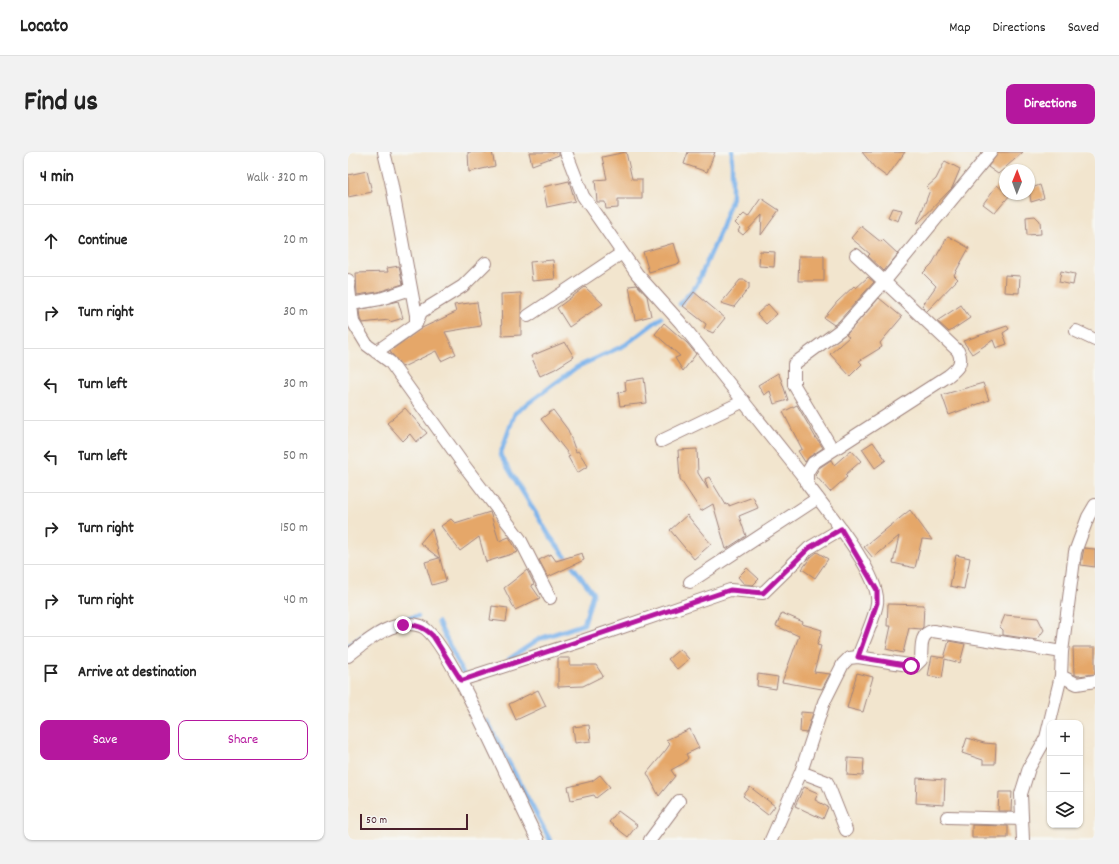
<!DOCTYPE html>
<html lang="en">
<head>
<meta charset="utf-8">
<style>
	:root { --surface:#fff; --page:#f2f2f2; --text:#222; --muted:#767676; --line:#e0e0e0; --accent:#b5179e }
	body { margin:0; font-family:Dekko,sans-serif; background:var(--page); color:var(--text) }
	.controls { position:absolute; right:12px; bottom:12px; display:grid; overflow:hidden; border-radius:8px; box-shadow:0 1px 3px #0004 }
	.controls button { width:36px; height:36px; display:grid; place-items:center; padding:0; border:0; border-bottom:1px solid var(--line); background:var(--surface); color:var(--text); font:20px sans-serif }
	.compass { position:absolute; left:651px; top:12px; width:36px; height:36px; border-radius:50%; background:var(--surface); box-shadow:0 1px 3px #0004; rotate:1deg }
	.scale { position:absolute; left:12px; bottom:10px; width:108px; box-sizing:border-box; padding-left:4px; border:2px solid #4a1f2b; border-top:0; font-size:11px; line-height:14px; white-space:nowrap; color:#4a1f2b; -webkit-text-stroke:3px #f6f6f2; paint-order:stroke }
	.stop { position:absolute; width:12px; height:12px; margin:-9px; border:3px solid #b5179e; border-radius:50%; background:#fff }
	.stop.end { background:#b5179e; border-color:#fff; box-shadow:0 1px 4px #0008 }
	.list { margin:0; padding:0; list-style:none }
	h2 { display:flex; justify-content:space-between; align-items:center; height:52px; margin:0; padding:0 16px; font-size:17px }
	h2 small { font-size:13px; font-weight:400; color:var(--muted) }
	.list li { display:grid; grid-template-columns:26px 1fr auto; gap:12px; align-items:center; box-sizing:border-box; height:72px; padding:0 16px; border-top:1px solid var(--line) }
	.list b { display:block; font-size:15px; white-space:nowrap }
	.list em { font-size:13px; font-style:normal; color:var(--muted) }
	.actions { display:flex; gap:8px; padding:12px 16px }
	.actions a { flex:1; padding:9px 0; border:1px solid var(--accent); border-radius:8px; text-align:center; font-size:14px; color:var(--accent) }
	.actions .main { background:var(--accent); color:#fff }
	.icon { flex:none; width:22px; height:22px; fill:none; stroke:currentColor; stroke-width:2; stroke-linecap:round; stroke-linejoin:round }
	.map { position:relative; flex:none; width:747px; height:688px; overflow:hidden; border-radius:8px }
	header { display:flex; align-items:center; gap:24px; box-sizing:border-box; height:56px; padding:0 20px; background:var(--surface); border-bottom:1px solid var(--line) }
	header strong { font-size:19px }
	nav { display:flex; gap:22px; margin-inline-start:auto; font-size:14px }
	.intro { display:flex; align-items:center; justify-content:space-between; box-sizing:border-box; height:96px; padding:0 24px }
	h1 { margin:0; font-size:28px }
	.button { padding:10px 18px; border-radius:8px; background:var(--accent); color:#fff; font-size:14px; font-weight:700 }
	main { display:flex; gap:24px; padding:0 24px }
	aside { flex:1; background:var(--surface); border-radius:8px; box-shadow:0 1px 3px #0004 }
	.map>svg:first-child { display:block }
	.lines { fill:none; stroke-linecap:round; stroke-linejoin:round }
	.stream { stroke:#7cb3eb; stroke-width:4.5 }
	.building { fill:#e5a769 }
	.minor-casing { stroke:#9e827c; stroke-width:14 }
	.minor { stroke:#fff; stroke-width:12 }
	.route { stroke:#b5179e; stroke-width:5 }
</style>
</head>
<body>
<header>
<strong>Locato</strong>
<nav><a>Map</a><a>Directions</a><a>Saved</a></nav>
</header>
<div class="intro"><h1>Find us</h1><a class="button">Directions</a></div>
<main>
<aside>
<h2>4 min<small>Walk · 320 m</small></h2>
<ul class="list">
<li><svg class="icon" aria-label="ahead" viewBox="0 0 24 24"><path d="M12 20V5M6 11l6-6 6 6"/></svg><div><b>Continue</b></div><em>20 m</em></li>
<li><svg class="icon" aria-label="right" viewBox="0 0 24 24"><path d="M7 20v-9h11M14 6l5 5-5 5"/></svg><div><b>Turn right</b></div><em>30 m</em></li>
<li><svg class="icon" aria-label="left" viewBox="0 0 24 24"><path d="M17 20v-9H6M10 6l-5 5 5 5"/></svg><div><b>Turn left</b></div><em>30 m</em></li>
<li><svg class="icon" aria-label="left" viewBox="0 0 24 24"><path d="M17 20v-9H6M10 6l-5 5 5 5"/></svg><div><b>Turn left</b></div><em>50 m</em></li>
<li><svg class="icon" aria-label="right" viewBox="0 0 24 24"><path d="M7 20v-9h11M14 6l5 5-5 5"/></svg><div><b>Turn right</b></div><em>150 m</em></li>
<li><svg class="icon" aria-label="right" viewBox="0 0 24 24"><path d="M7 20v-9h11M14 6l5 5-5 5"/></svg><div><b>Turn right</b></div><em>40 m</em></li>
<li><svg class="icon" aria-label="arrive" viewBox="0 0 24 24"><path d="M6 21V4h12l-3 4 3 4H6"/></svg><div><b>Arrive at destination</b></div></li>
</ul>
<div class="actions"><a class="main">Save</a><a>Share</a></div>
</aside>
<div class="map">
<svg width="747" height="688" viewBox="0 0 747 688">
	<rect width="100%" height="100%" fill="#f6f6f2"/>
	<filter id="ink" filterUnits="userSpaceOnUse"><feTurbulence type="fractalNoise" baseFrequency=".025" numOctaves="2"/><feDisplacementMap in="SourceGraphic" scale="8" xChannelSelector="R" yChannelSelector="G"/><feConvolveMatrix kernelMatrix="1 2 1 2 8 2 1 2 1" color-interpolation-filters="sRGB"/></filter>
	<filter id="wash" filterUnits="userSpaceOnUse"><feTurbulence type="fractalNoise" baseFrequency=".012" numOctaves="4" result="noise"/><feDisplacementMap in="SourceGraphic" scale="16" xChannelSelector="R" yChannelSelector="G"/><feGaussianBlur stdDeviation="0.9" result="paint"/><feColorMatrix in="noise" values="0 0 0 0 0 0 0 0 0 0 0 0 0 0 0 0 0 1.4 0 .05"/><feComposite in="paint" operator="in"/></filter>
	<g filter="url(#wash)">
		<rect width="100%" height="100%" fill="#f2e5ce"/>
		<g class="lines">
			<!-- stream -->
			<path class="stream" d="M332,152l16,-18 20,-44 16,-44v-46
				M90,470l27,55
				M0,494l33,-23 37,-7
				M161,507l30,-20 45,-15 9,-31 -44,-58 -49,-80 15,-42 62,-46 48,-22 36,-27
				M139,569l63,119"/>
		</g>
		<g id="blocks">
			<!-- building -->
			<path class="building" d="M120,0h24l3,14 -26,6z
				M181,0h30v3l-27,10z
				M278,0l6,27h10v20h-24v9l-12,1 -1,-7h-8l-1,-12 -1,-10 12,-1 -5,-22z
				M340,0h27l-8,20 -23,-8z
				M514,0h43l-18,25 -12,-9z
				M650,0h25l-25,22 -10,-7z
				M597,9l15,8 -8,19 -35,36 13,-34 -3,-3 9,-8z
				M19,19l5,21 -24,5v-22z
				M221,29l6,20 -28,6 -4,-20z
				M649,33l8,7v2l5,1 -15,18 -12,-9z
				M692,33l4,13 -13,4 -2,-13z
				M413,46l18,12 -18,25 1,-20 -19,20 -5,-4 2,-3 -5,-5 9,-9 4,3z
				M544,56l10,2 -4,11 -10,-4z
				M687,64l5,5 1,13 -14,1 -1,-18z
				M513,74l20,16 2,-2 15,14 -14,17 -16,-15 2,-2 -19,-16z
				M600,84l21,12 -15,27 4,4 -31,32 -5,-5 14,-20 -13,-13 9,-9z
				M326,91l6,20 -31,9 -6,-20z
				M412,99l15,1 -1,15 -15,-1z
				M451,104h25v25h-26z
				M205,108l2,19 -23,2 -2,-19z
				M51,114l4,18 -25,8 -21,3 -1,-22 32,-1 -1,-4z
				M713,119l14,3 -2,11 -14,-3z
				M657,123l15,1 -1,17 -15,-1z
				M520,125l6,5 -35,39 -5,4 -10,-7 13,-16 17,-16 2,2z
				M392,128h5l4,3v5l-11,14 -4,5 -13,-4z
				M289,133l10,11 4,20 -16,4 -6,-34z
				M237,135l18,17 -34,23 -12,-19z
				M346,140l31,26 -12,15 -9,-4 2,-5 -23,-18z
				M173,141v42l-19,1 -1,-42z
				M531,146l23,19 -22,26 2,4 -23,14 3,3 -12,12 -20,-22 19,-17 -3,-2z
				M50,149l5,17 -13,4 -1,-2 -27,3 -2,-4 -1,-9z
				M129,150l4,24 -36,6 11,22 -15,7 -5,-10 -33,16 -12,-14 -1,-2 32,-23 34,-16 -2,-7z
				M420,152l9,10 -11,10 -9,-10z
				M613,153l9,13 -21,14 -12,-11z
				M316,171l23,20 9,11 -13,17 -8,-13 5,-2 -25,-22z
				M659,174l2,3 -6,4 4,11 -11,4 -3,-8 -21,14 -9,-13z
				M217,190l9,15 -19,12 -15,7 -9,-20z
				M430,221l3,6 7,21 -14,4 -4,-13 -6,4 -6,-10z
				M296,226l3,25 -27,3 -2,-13 8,-2 -1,-10z
				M635,231l6,17 -40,15 -7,-20z
				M449,253l20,35h1l5,8 -14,9 -4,5 -7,-11 4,-2 -19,-37z
				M57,256l22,25 -11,9 -6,-8 -7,7 -16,-18z
				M205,258l15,20 8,22 2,-1 10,15 -11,7 -9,-16 2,-1 -29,-37z
				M525,290l13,18 -11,8 -13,-19z
				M349,297l1,24 10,16 -3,-10 4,-2 17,28 3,-1v2l24,-9 5,11 -19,8 7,20 -20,13 -13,-45 -12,7 -21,-32 -2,-29z
				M503,298l10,11 -16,14 2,2 -17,15 -15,-17 4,-7 12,-8 3,5z
				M562,358l22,30 -10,-1 -7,29 -22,-5 6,-27 -26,22 -9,-11z
				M142,360l9,29 10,-4 9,15 -32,10 -7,-25 -19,14 -19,-25 10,-7 4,4z
				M339,363l24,29 -17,15 -24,-29z
				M84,377l14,52 -14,4 -7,-23 14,-4 -19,-15z
				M736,396l11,1v18l-14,-2z
				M469,400l11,7 -13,19 -13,-9 9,-12z
				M234,401l2,7 -36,17 -9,-17 12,-6 5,7z
				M608,403l14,3 -6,31 -14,-3z
				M399,416l12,11 -6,6 -9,-1 -6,-7z
				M179,418l7,14 -3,1 9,13 -25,12 -11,-22z
				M540,452l36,1 -1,22 -2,2 -12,-1 -6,25 -17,-4 5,-23h-4z
				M144,454l16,2 -2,14 -16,-2z
				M434,461l21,9 -1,2 20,6 -5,15 4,1 -7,26 16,2 -8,15 -40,-7 17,-46 -23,-10z
				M657,463l33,3 6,12 -7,10 -34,-5v-5l-3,-3z
				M601,489l16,3 -5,19 -15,-4 -3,19 -14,-2 4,-20 12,2z
				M725,495h22v27l-17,2 -4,-2z
				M332,497l9,10 -12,10 -9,-10z
				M210,506h12v7h26l7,11 -20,10 -25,1z
				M509,521l16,4 -10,35 -16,-4z
				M410,522l20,3 -2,12 -19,-3z
				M190,538l8,16 -30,14 -7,-16z
				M453,560l12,1 -7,20 -6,-1z
				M241,573l2,16 -16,2 -2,-16z
				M342,577l9,19 -13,6 2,4 -4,5 -13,7 4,6 -16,20 -12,-23 19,-23 4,-6 -4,-4z
				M619,586l17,5 12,1 -1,20h-12v-4l-21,-7z
				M500,606l16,1 -1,17 -16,-1z
				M252,623l10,12 -14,11 -2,-3 -23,5 -3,-13 24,-6z
				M569,626l28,2 -1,25 -28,-2z
				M402,635l25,19 -7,9 -25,-19z
				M456,635l14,6 -3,7 13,7 -5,12 -28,-13z
				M651,640h13l-1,19h-13z
				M270,659l19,14 -9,12 -19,-15z
				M624,673l36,1v12h-36z"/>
		</g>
	</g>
	<g filter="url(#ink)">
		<use href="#blocks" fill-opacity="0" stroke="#9e827c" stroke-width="1"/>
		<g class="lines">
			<defs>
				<path id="minor" d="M36,0l7,29 25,134v9
					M218,0l17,44 54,78 43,48 126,158
					M508,103l102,96c6,12 -1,18 -10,25l-135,87 -6,10v11c18,24 74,91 70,119 -2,15 -14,39 -19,54
					M0,128l5,42 14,23 23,17 73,102 57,75 30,59
					M3,152l29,-5 31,-10
					M180,164l94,-63
					M728,179l19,9
					M28,200l40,-28 5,-12 42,-26 23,-23
					M313,289l83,-40
					M485,298l-39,-65v-21l50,-37 40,-45 107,-130
					M342,430l128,-84
					M0,504c19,-15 46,-39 73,-30 27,10 97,179 117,214
					M713,524l16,8 18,-3
					M113,528l121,-39 148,-51 33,3 46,-45 32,-19
					M453,620l26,10 19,48
					M599,665l75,2
					M302,688l29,-39
					M423,688l30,-68 23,-70 19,-38 6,-6 9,-1 57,9 6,-6c1,-11 -2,-27 12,-29l129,21
					M675,688l-2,-46 8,-26 17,-30 15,-62 1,-24 13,-100 13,-35 7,-12"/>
			</defs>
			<!-- minor casing -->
			<use href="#minor" class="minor-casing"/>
			<!-- minor -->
			<use href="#minor" class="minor"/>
		</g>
	</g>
	<g class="lines" filter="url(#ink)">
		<!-- route -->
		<path class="route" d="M55,473c13,-1 21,2 30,11l28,44h2l267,-90 33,3 46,-45 32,-19 36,61v13l-19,54 53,9"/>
	</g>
</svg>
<div class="controls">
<button>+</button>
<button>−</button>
<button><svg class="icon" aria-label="layers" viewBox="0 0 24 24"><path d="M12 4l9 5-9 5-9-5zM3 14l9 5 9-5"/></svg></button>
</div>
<svg class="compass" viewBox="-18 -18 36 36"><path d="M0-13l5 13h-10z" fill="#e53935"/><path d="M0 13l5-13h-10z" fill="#767676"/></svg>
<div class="scale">50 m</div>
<div class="stop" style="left:563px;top:514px"></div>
<div class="stop end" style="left:55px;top:473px"></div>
</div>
</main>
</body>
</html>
